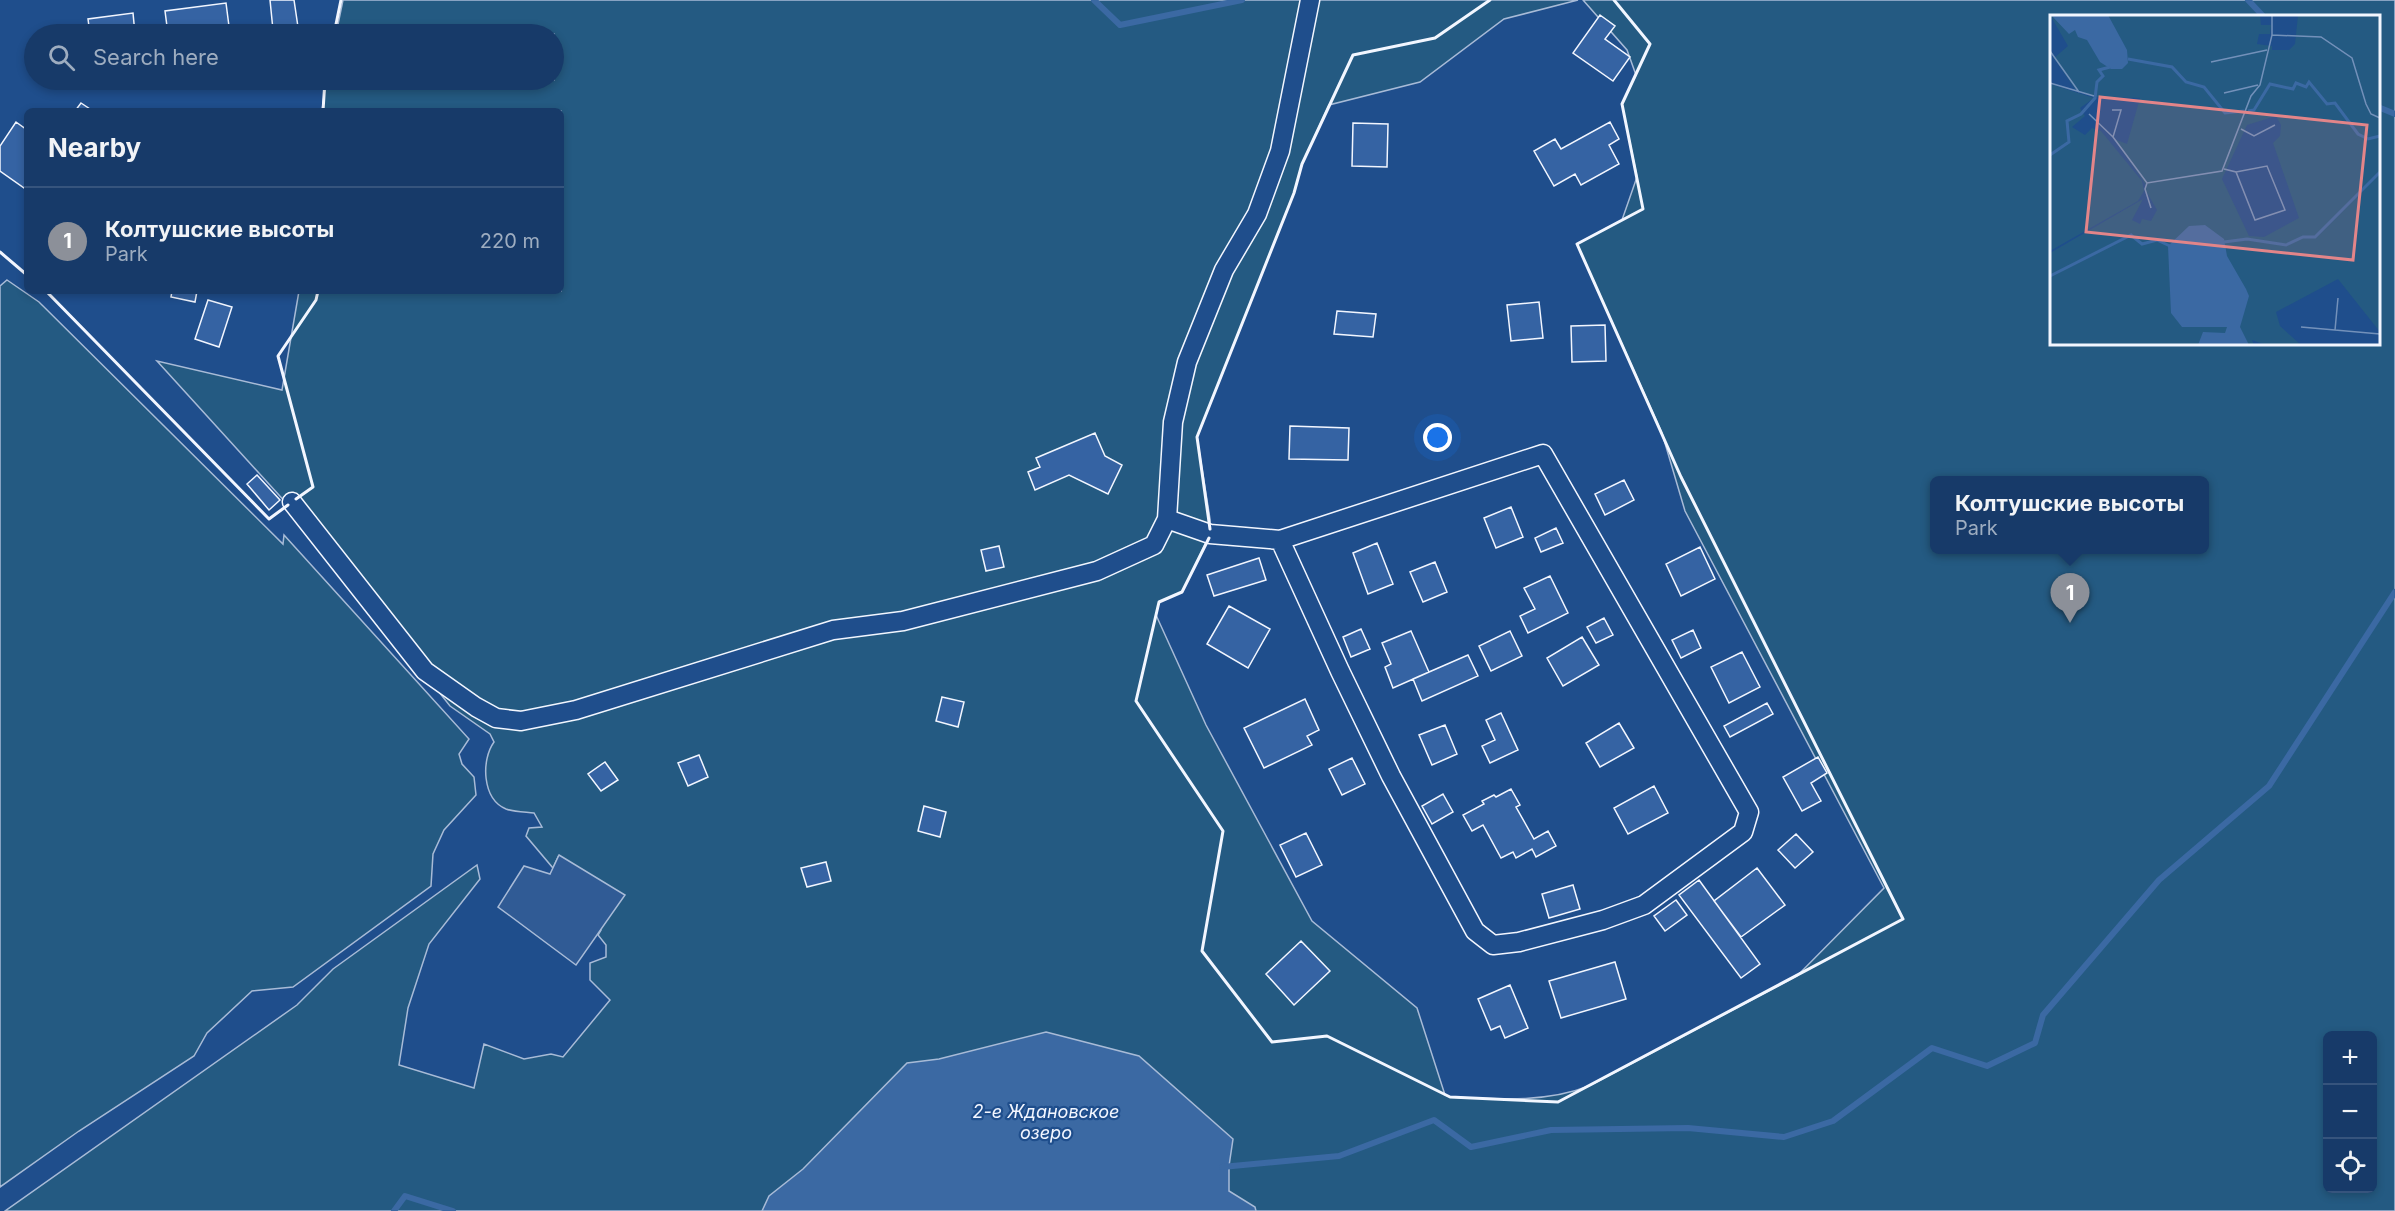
<!DOCTYPE html>
<html lang="en">
<head>
<meta charset="utf-8">
<style>
	:root { --surface:#173a69; --page:#20416f; --text:#f1f3f6; --muted:#9eadc0; --line:#36547d; --accent:#8c9099 }
	body { margin:0; font-family:Inter,sans-serif; background:var(--page); color:var(--text) }
	.controls { position:absolute; right:18px; bottom:18px; display:grid; overflow:hidden; border-radius:9px; box-shadow:0 3px 9px #0003 }
	.controls button { width:54px; height:54px; display:grid; place-items:center; padding:0; border:0; border-bottom:2px solid var(--line); background:var(--surface); color:var(--text); font:30px sans-serif }
	.you { position:absolute; left:1438px; top:438px; width:21px; height:21px; margin:-15px; border:4px solid #fff; border-radius:50%; background:#1a73e8; box-shadow:0 0 0 9px #1a73e833 }
	.badge { display:grid; place-items:center; width:39px; height:39px; border-radius:50%; background:var(--accent); color:#fff; font-size:20px; font-weight:700 }
	.pin { position:absolute; translate:-50% -50px; filter:drop-shadow(0 2px 3px #0008) }
	.pin::after { content:''; position:absolute; top:32px; width:21px; height:18px; background:inherit; clip-path:polygon(0 0,100% 0,50% 100%) }
	.popup { position:absolute; left:1930px; top:476px; width:279px; height:78px; box-sizing:border-box; display:grid; place-content:center; border-radius:9px; background:var(--surface); filter:drop-shadow(0 2px 4px #0005); font-size:20px; white-space:nowrap; color:var(--muted) }
	.popup b { font-size:22px; color:var(--text) }
	.popup::after { content:''; position:absolute; left:50%; top:100%; margin-left:-12px; border:12px solid transparent; border-top-color:var(--surface) }
	.list { margin:0; padding:0; list-style:none }
	h2 { display:flex; justify-content:space-between; align-items:center; height:78px; margin:0; padding:0 24px; font-size:26px }
	h2 small { font-size:20px; font-weight:400; color:var(--muted) }
	.list li { display:grid; grid-template-columns:39px 1fr auto; gap:18px; align-items:center; box-sizing:border-box; height:108px; padding:0 24px; border-top:2px solid var(--line) }
	.list b { display:block; font-size:22px; white-space:nowrap }
	.list p { margin:0; font-size:20px; white-space:nowrap; color:var(--muted) }
	.list em { font-size:20px; font-style:normal; color:var(--muted) }
	.icon { flex:none; width:33px; height:33px; fill:none; stroke:currentColor; stroke-width:2; stroke-linecap:round; stroke-linejoin:round }
	.map { position:relative; flex:none; width:2395px; height:1211px; overflow:hidden }
	.search { position:absolute; background:var(--surface); box-shadow:0 3px 9px #0003; left:24px; top:24px; width:540px; height:66px; display:flex; align-items:center; gap:15px; box-sizing:border-box; padding:0 21px; border-radius:33px; color:var(--muted); font-size:22px }
	.panel { position:absolute; background:var(--surface); box-shadow:0 3px 9px #0003; left:24px; top:108px; width:540px; height:186px; border-radius:9px }
	.map>svg:first-child { display:block }
	.green { fill:#245a82; stroke:#a8bbd7; stroke-width:1.5; fill-rule:evenodd }
	.parking { fill:#305b95; stroke:#a8bbd7; stroke-width:1.5 }
	.water { fill:#3b69a3; stroke:#a8bbd7; stroke-width:1.5 }
	.lines { fill:none; stroke-linecap:round; stroke-linejoin:round }
	.stream { stroke:#3b69a3; stroke-width:6 }
	.building { fill:#3563a3; stroke:#f2f6ff; stroke-width:1.5 }
	.minor-casing { stroke:#f2f6ff; stroke-width:21 }
	.minor { stroke:#1f4e8c; stroke-width:18 }
	.wall { stroke:#f2f6ff; stroke-width:3 }
	.labels { text-anchor:middle; stroke-width:4.5; stroke-linejoin:round; paint-order:stroke }
	.water-label { font-size:18px; font-style:italic; fill:#f2f6ff; stroke:#1f4e8c }
	.inset-river { fill:none; stroke:#3b69a3; stroke-width:3 }
	.inset-road { fill:none; stroke:#7391ba; stroke-width:1.5 }
	.view { fill:#e38589; fill-opacity:0.15; stroke:#e38589; stroke-width:3 }
	.inset-edge { fill:none; stroke:#f2f6ff; stroke-width:3 }
</style>
</head>
<body>
<div class="map">
<svg width="2395" height="1211" viewBox="0 0 2395 1211">
	<rect width="100%" height="100%" fill="#1f4e8c"/>
	<!-- green -->
	<path class="green" d="M343,0h1235l-74,19 -84,63 -91,23 -27,59 -8,29 -97,244 13,82v15l-28,58 -23,10 -3,13 50,110 106,196 105,87 28,87 5,2c45,2 96,6 139,-11l208,-110 87,-88 -199,-377 -23,-78 -85,-189 45,-24 15,-43 -15,-73 14,-29 -9,-25 -44,-50h812v1211h-2390l292,-206 36,-36 144,-104 3,14 -51,65 -21,64 -9,57 75,23 10,-44 40,15 27,-5 12,3 47,-57 -20,-20v-17l16,-6v-12l-8,-10 3,-5 -43,-73 -5,11 -27,-32 3,-8 13,-1 -8,-14c-8,-1 -20,-1 -28,-4 -24,-10 -25,-49 -12,-67l-4,-8 -40,-28 -141,-178 -152,-167 125,29 17,-99h262v-180h-239l4,-31h228v-46h-218zM2052,16h326v328h-326zM1935,480h270v70h-270zM2328,1036h44v152h-44z
		M7,280l32,22 244,242 1,-9 185,204 -10,15 3,10 12,13 2,18 -32,35 -11,24 -2,32 -138,101 -41,4 -45,42 -13,23 -115,75 -79,56v-901z"/>
	<!-- parking -->
	<path class="parking" d="M559,855l66,40 -49,70 -78,-58 26,-41 26,8z"/>
	<!-- water -->
	<path class="water" d="M1046,1032l93,24 94,83 -4,27v25l26,16 1,4h-494l7,-15 34,-27 104,-106 32,-4z"/>
	<g class="lines">
		<!-- stream -->
		<path class="stream" d="M1094,0l26,25 122,-25
			M2248,0l15,16
			M2378,107l17,7
			M1222,1167l117,-11 95,-36 37,27 80,-17 137,-2 96,9 49,-16 99,-73 55,18 48,-23 8,-28 116,-135 110,-94 126,-194
			M394,1211l11,-15 48,15"/>
	</g>
	<!-- building -->
	<path class="building" d="M270,0h24l4,27 -25,3z
		M226,3l4,31h-62l-3,-23z
		M133,13l2,21h-45l-2,-15z
		M1600,15l15,11 -10,13 25,18 -17,24 -40,-28z
		M81,103l12,8h-18z
		M16,122l11,8v60l-27,-19v-25z
		M1610,122l9,17 -10,6 10,19 -38,21 -6,-11 -21,12 -20,-35 21,-12 6,10z
		M1353,123l35,1 -1,43 -35,-1z
		M172,291h25l-2,11 -24,-5z
		M208,300l24,7 -13,40 -24,-8z
		M1539,302l4,36 -32,3 -4,-36z
		M1337,311l39,3 -3,23 -39,-3z
		M1605,325l1,36 -34,1 -1,-36z
		M1290,426l59,2 -1,32 -59,-1z
		M1095,433l10,23 17,9 -14,29 -39,-19 -34,15 -7,-18 12,-5 -4,-9z
		M257,475l23,25 -11,10 -22,-26z
		M1624,480l10,20 -29,15 -10,-21z
		M1511,507l12,30 -27,11 -12,-30z
		M1556,528l7,15 -22,9 -6,-14z
		M1377,543l16,41 -25,10 -15,-41z
		M999,546l5,21 -18,4 -5,-21z
		M1700,547l15,32 -34,17 -15,-32z
		M1259,558l7,22 -52,16 -7,-21z
		M1435,562l12,30 -24,10 -13,-30z
		M1550,576l18,37 -40,20 -8,-17 15,-7 -11,-21z
		M1229,606l41,23 -22,39 -41,-24z
		M1604,618l9,17 -17,8 -9,-16z
		M1361,629l9,20 -19,8 -8,-20z
		M1693,630l8,18 -20,10 -9,-18z
		M1411,631l18,41 -36,16 -8,-21 6,-3 -9,-21z
		M1510,631l12,25 -31,15 -12,-25z
		M1582,637l17,28 -36,21 -16,-28z
		M1742,652l18,35 -31,16 -18,-36z
		M1468,655l10,21 -56,25 -9,-22z
		M942,697l22,5 -6,25 -22,-6z
		M1305,699l14,31 -12,6 5,9 -48,23 -20,-40z
		M1767,703l6,11 -43,23 -6,-11z
		M1501,713l17,37 -28,13 -8,-17 13,-6 -9,-20z
		M1619,723l15,25 -34,19 -14,-24z
		M1445,725l12,29 -25,11 -13,-30z
		M699,755l9,22 -20,9 -10,-23z
		M1818,757l9,16 -16,10 10,18 -19,10 -19,-34z
		M1352,758l13,26 -23,11 -13,-26z
		M605,762l13,18 -17,11 -13,-17z
		M1654,786l14,27 -40,21 -14,-26z
		M1511,789l9,16 -4,2 18,32 14,-8 8,15 -20,11 -4,-8 -16,9 -3,-6 -12,6 -18,-33 -11,6 -9,-16 21,-11 -2,-3 12,-6 2,2z
		M1443,794l10,18 -21,12 -10,-18z
		M924,806l22,6 -6,25 -22,-6z
		M1306,833l16,32 -26,12 -16,-32z
		M1796,834l17,18 -18,16 -17,-18z
		M826,862l5,19 -24,6 -6,-19z
		M1757,868l28,37 -44,32 -27,-36z
		M1699,880l61,84 -19,14 -62,-83z
		M1573,885l7,24 -31,9 -7,-24z
		M1676,900l11,15 -22,16 -11,-15z
		M1301,941l29,30 -36,34 -28,-31z
		M1615,962l11,37 -65,19 -12,-37z
		M1510,985l18,43 -23,10 -5,-12 -9,4 -13,-31z"/>
	<g class="lines">
		<defs>
			<path id="minor" d="M292,502l133,169 51,36 20,11 25,3 55,-11 257,-80 70,-9 194,-50 57,-26 13,-26 6,-97 14,-60 37,-92 33,-56 23,-63 30,-151
				M1167,519l43,15 70,6 60,131 51,105 84,155 18,14 26,-3 84,-22 41,-15 99,-73 6,-20 -206,-358 -263,86"/>
		</defs>
		<!-- minor casing -->
		<use href="#minor" class="minor-casing"/>
		<!-- minor -->
		<use href="#minor" class="minor"/>
		<!-- wall -->
		<path class="wall" d="M334,34l7,-34
			M323,111l2,-31
			M0,252l27,23
			M46,291l223,228 19,-14
			M296,499l17,-12 -35,-131 38,-56 2,-9
			M1210,529l-13,-92 97,-244 8,-29 51,-109 82,-17 55,-38
			M1209,538l-27,54 -23,10 -23,99 87,130 -21,120 70,91 55,-6 123,61 108,5 345,-183 -222,-442 -104,-233 66,-35 -21,-105 28,-60 -36,-44"/>
	</g>
	<g class="labels">
		<!-- water labels -->
		<g class="water-label">
			<text x="1046" y="1118">2-е Ждановское<tspan x="1046" dy="21">озеро</tspan></text>
		</g>
	</g>
	<!-- overview -->
	<g transform="translate(2050 15)">
		<rect width="330" height="330" fill="#1f4e8c"/>
		<path d="M0,0h210l1,10h10l-1,9h-11l-2,10 15,2v4h17l6,-6 3,-29h82v317l-42,-53 -62,33 4,14 21,19h-35l-14,-5 2,5h-204v-92l93,-54 -11,21 8,4 2,-5 9,2 6,-11 -11,-19v-6l-32,-46 13,5 13,-46 -44,-1 -21,-8 -21,-31 14,-12zM226,101l5,9 -1,11 -7,7 26,75 -35,19 -15,-1 -27,-57 25,-54zM0,69l44,14 -14,10 5,8 -13,11 13,8 7,-7 9,3 41,50 2,10 -6,10 -88,50z" fill="#245a82" fill-rule="evenodd"/>
		<path d="M1,0h57l19,35 1,13 -6,6h-11l-11,-7 -13,-22 -9,-3 -3,-7 -6,4zM155,210l19,14 3,17 19,33 3,7 -9,31 9,18h-51l5,-13 22,1 2,-6h-45l-11,-14 -3,-67 21,-20z" fill="#3b69a3"/>
		<path class="inset-river" d="M78,44l44,8 14,15 18,5 21,26 19,-2M198,96l6,-1 16,-26 23,5 3,-6 10,4 3,-5 18,22 8,-1 23,31 10,5 12,-3M0,140l19,-13 -2,-21 14,-7 14,-16 2,-16 6,-6 -4,-6 11,-3M174,227l23,-3 39,6 17,-8h12l65,-65M0,261l81,-41 11,9 15,-4 13,6"/>
		<path class="inset-road" d="M222,20l49,2 31,21 14,46 5,10 9,4M0,36l29,41M161,47l56,-12M0,68l44,13M174,78l34,-8M62,95h9l-8,27 34,46 75,-12 29,-75 9,-11 12,-50v-20M39,99l24,23M191,114l13,7 21,-11M174,154l12,3 19,48 30,-10 -18,-44 -31,6M97,168l-2,6 6,19M251,312l79,7M285,315l3,-32"/>
		<path class="view" d="M50,82l267,28 -14,135 -267,-28z"/>
		<rect width="330" height="330" class="inset-edge"/>
	</g>
</svg>
<div class="controls">
<button>+</button>
<button>−</button>
<button><svg class="icon" aria-label="locate" viewBox="0 0 24 24"><circle cx="12" cy="12" r="6"/><path d="M12 2v4M12 18v4M2 12h4M18 12h4"/></svg></button>
</div>
<div class="you"></div>
<div class="pin badge" style="left:2070px;top:623px">1</div>
<div class="popup"><b>Колтушские высоты</b>Park</div>
<div class="search"><svg class="icon" aria-label="search" viewBox="0 0 24 24"><circle cx="10" cy="10" r="6"/><path d="M15 15l6 6"/></svg>Search here</div>
<section class="panel">
<h2>Nearby<small></small></h2>
<ul class="list">
<li><span class="badge">1</span><div><b>Колтушские высоты</b><p>Park</p></div><em>220 m</em></li>
</ul>
</section>
</div>
</body>
</html>
